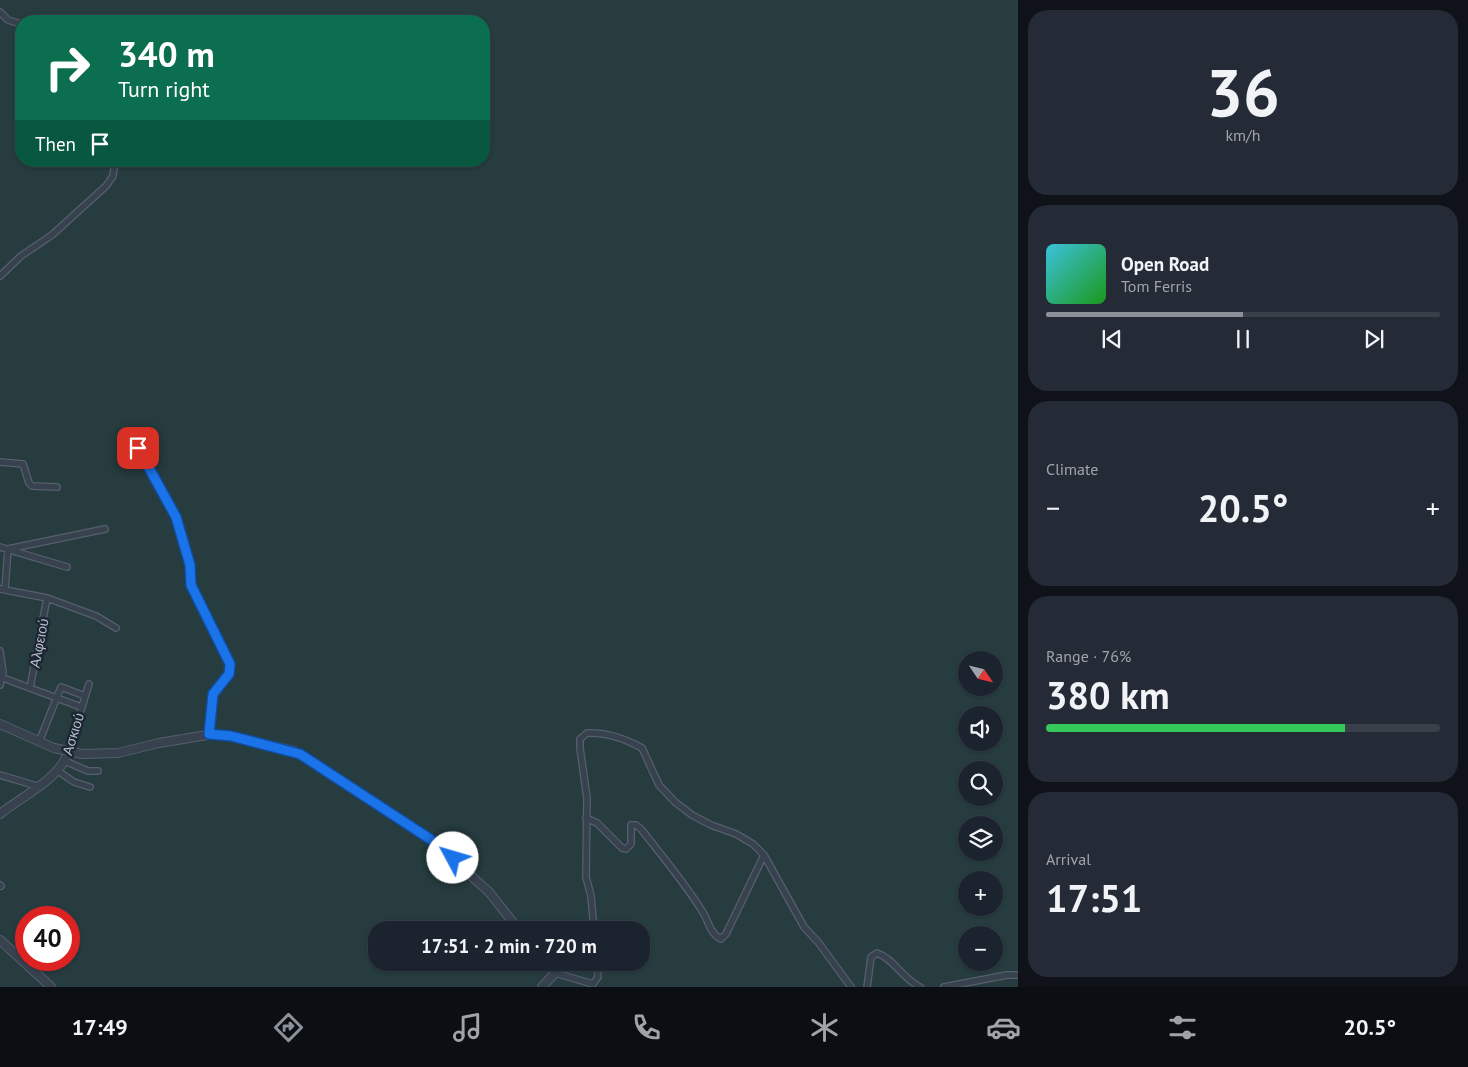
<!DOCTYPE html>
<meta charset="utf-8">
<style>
:root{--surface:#1b232e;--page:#242b36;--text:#f1f3f6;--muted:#a0a4aa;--line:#39404a;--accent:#8c9099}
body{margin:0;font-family:"PT Sans",sans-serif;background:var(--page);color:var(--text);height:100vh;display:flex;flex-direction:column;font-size:19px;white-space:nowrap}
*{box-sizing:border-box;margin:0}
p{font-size:16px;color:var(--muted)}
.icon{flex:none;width:28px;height:28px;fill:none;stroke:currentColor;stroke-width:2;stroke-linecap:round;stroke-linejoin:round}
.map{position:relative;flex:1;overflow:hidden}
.sheet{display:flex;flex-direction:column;gap:10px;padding:10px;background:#0f1319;width:450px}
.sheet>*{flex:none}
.hud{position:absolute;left:15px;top:15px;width:475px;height:152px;border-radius:20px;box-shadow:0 1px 4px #0004,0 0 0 1px var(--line);background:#0b6e4f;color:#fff;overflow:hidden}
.needle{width:32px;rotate:125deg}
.fabs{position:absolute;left:958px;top:651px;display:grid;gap:10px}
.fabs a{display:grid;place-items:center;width:45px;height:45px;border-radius:50%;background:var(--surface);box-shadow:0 1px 4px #0004,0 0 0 1px var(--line);font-size:25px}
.speed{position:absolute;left:15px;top:906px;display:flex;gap:10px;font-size:25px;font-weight:700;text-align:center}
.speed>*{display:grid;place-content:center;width:65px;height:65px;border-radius:50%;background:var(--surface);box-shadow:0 1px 4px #0004,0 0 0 1px var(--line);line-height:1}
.speed .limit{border:8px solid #d22;background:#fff;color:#111}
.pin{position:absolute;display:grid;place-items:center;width:42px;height:42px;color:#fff;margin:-21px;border-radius:10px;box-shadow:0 2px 8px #0006}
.me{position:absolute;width:55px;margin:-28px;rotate:309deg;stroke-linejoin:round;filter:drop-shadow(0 0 4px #0008)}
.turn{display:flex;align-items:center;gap:18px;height:105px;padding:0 20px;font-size:22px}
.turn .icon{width:65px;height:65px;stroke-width:2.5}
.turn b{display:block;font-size:35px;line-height:42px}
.then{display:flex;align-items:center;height:48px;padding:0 20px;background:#0003;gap:10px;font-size:19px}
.big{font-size:38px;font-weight:600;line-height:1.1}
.sheet .widget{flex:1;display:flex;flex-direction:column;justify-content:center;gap:8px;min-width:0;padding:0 18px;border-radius:20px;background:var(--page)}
.sheet .dial{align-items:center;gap:0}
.dial b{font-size:65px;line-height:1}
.song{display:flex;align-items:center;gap:15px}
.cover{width:60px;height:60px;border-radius:8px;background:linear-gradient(135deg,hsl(190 70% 55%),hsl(120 70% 35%))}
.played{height:5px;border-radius:2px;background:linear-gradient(90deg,var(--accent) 50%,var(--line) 50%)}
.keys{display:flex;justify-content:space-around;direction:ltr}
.heat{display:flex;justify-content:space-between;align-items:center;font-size:28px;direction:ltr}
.charge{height:8px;border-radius:4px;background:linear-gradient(90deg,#34c759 76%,var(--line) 0)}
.trip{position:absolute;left:368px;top:921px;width:282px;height:50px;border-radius:20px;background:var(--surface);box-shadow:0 1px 4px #0004,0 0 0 1px var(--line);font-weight:600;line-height:50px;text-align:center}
.tab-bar{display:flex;height:80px;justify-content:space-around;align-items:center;background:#0b0e12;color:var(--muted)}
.tab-bar .icon{width:35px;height:35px}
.tab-bar .active{color:var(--accent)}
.tab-bar b{font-size:22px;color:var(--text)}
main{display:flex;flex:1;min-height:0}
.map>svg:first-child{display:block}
</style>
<main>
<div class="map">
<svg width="1018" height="987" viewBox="0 0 1018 987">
<rect width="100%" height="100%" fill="#242f3e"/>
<path fill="#263c3f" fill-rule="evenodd" d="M0 0H1018V987H0ZM21 21H484V161H21ZM966 660H994V688H966ZM966 715H994V742H966ZM966 770H994V798H966ZM966 825H994V852H966ZM966 880H994V908H966ZM26 918H69V960H26ZM376 930H641V962H376ZM966 935H994V962H966Z"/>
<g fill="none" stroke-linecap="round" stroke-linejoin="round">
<defs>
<path id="minor" d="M0 12 8 20 21 24
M0 276 21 256 52 235 106 186 113 176 115 161
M138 448 175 517 190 565 191 585 230 664 229 674 213 694 209 734
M0 462 23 464 29 483 32 486 57 487
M0 547 67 567
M0 589 47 598 96 616 116 628
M5 589 8 549 105 529
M0 651 3 672 0 685
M3 678 81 707
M30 688 47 598
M39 742 61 687 85 696
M68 752 89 684
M65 761 88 771H98
M58 771 74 782 90 787
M0 775 37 786
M586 818 597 823 622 848 626 849 631 844V825H636L641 829C662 856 686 884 704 914 709 924 711 934 721 939L726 934 764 855
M0 885 1 886
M594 930 591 896 586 877 587 798 580 748V739L587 733C607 732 624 738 642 748L659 785 675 802 692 815 711 825 736 834 753 844 764 855 804 927 818 942 851 987
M555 973 593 984 598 977 597 962
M867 987 871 957 877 953C894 959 903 979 920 987
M944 987 1007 975H1018"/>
<path id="tertiary" d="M0 724 54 748 82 754 118 753 159 743 213 734 231 736 294 751 430 839 489 892 519 930
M0 814C21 797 61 778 68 752
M0 940 51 987
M542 987 555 973 547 962"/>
</defs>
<use href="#minor" stroke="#565f6c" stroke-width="8"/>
<use href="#tertiary" stroke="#565f6c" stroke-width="10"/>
<use href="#minor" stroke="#38414e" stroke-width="5.5"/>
<use href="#tertiary" stroke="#38414e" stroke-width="8"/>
</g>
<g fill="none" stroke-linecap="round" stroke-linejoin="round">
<defs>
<path id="route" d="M138 448 176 517 190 565 191 585 230 664 229 674 213 694 209 734 231 736 300 754 430 839 453 858"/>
</defs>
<use href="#route" stroke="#114b97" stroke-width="12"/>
<use href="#route" stroke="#1a73e8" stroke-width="9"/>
</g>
<g text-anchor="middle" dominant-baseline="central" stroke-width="5" stroke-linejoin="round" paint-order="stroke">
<g font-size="14" fill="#b4bcc9" stroke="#1d2633">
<text transform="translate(39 643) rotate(-79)">Αλφειού</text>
<text transform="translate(73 734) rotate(-73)">Ασκιού</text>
</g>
</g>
</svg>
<div class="fabs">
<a><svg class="needle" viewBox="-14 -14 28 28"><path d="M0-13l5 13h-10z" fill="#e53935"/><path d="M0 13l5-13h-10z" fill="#a0a4aa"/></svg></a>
<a><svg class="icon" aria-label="sound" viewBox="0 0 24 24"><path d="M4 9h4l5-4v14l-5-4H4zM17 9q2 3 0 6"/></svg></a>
<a><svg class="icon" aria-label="search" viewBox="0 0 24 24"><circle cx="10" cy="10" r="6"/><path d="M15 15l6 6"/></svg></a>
<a><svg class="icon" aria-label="layers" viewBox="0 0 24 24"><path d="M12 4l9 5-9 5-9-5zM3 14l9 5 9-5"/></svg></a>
<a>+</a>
<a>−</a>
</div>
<div class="speed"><div class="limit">40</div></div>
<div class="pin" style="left:138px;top:448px;background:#d93025"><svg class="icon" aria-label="arrive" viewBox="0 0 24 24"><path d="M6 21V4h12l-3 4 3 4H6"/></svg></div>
<svg class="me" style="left:453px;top:858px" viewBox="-20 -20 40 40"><circle r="19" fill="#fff"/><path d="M0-13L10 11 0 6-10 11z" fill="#1a73e8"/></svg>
<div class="trip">17:51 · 2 min · 720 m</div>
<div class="hud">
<div class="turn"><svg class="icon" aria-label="right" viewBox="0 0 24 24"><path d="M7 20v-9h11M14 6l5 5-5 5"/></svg><div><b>340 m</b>Turn right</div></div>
<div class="then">Then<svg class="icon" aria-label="arrive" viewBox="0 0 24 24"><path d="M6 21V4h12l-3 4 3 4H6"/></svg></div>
</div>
</div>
<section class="sheet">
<div class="widget dial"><b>36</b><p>km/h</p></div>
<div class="widget">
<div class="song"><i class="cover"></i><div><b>Open Road</b><p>Tom Ferris</p></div></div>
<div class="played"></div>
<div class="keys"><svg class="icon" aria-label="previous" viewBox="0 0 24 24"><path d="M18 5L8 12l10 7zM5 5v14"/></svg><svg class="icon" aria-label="pause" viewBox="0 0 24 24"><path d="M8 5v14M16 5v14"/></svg><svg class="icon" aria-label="next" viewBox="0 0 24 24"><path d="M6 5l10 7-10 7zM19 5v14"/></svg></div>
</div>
<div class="widget"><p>Climate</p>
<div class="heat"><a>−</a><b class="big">20.5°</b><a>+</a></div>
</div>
<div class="widget"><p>Range · 76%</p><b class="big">380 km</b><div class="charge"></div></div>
<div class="widget"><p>Arrival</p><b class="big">17:51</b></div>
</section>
</main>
<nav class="tab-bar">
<b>17:49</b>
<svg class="icon active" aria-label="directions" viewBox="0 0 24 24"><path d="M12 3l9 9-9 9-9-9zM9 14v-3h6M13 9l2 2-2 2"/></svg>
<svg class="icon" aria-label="music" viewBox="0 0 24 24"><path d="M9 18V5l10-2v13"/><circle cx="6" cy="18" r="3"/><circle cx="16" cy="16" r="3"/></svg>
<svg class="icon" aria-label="phone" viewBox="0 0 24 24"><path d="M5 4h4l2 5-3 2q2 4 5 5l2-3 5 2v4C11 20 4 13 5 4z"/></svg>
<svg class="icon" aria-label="climate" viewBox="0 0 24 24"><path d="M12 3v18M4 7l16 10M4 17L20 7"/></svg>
<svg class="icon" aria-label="car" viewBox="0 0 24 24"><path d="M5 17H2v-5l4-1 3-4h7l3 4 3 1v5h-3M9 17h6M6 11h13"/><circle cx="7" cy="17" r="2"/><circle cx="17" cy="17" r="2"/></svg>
<svg class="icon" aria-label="filters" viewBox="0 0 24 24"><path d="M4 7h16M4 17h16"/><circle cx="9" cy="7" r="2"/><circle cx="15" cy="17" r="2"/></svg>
<b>20.5°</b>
</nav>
